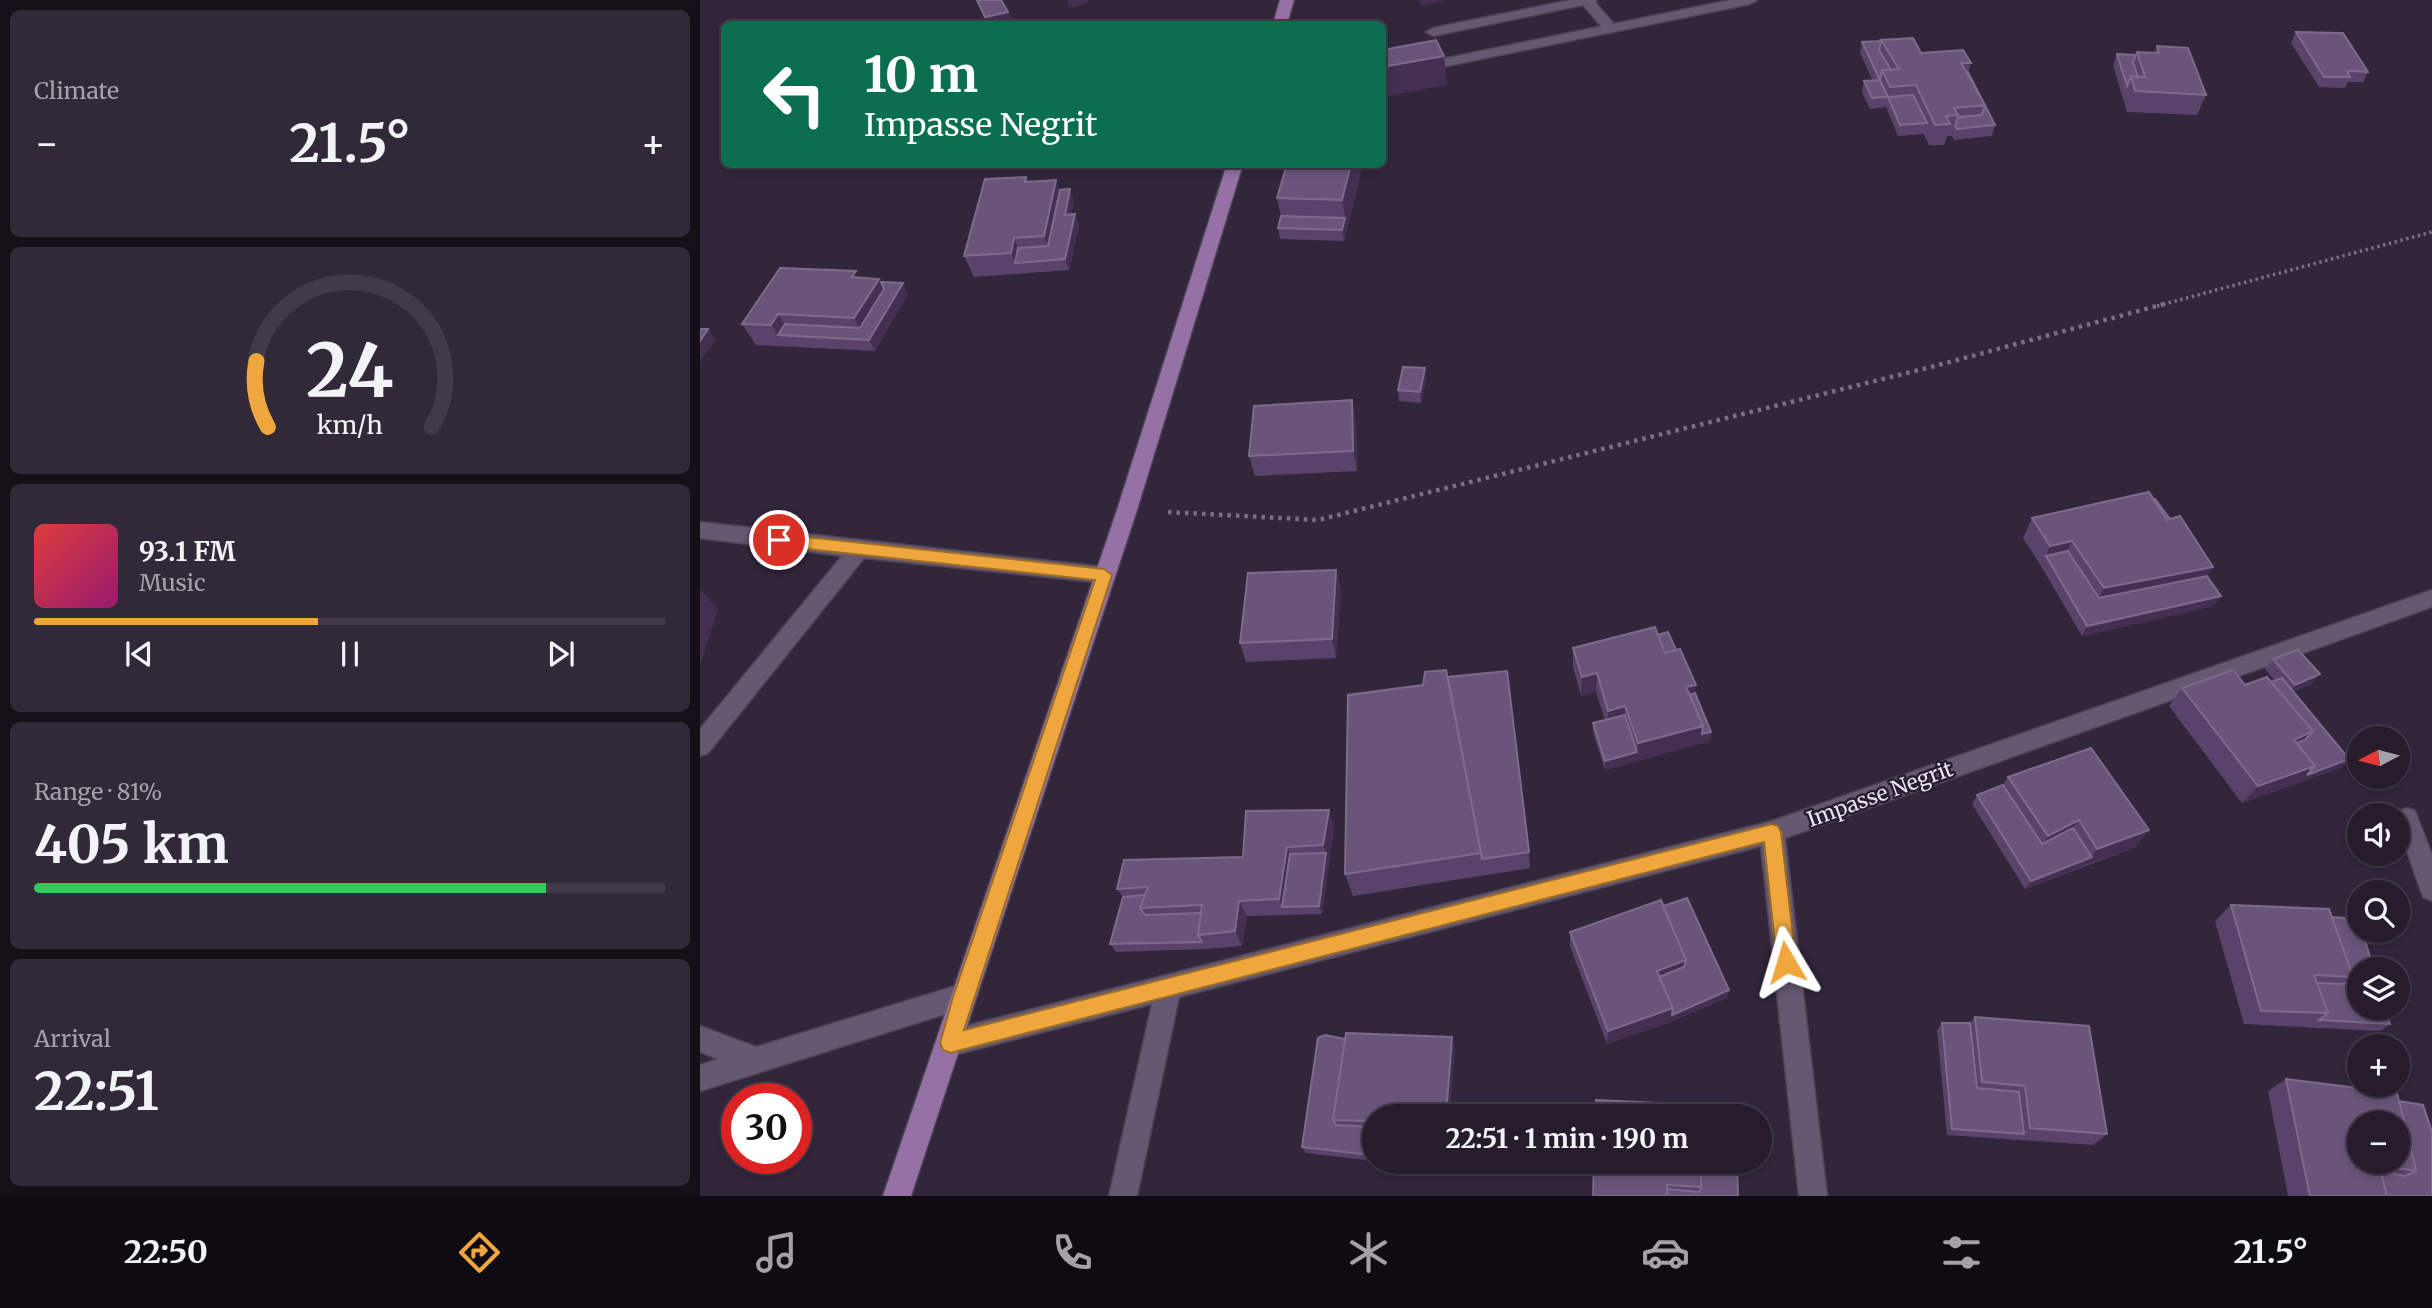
<!DOCTYPE html>
<meta charset="utf-8">
<style>
:root{--surface:#261c2c;--page:#322938;--text:#f1f3f6;--muted:#a4a1a9;--line:#423a48;--accent:#efa73d}
body{margin:0;font-family:Merriweather,serif;background:var(--page);color:var(--text);height:100vh;display:flex;flex-direction:column;font-size:26px;white-space:nowrap}
*{box-sizing:border-box;margin:0}
p{font-size:23px;color:var(--muted)}
.icon{flex:none;width:38px;height:38px;fill:none;stroke:currentColor;stroke-width:2;stroke-linecap:round;stroke-linejoin:round}
.map{position:relative;flex:1;overflow:hidden}
.side{display:flex;flex-direction:column;gap:10px;padding:10px;background:#150f18;width:700px}
.side>*{flex:none}
.top-card{position:absolute;left:21px;top:21px;width:665px;height:147px;border-radius:10px;box-shadow:0 4px 10px #0003,0 0 0 2px var(--line);background:#0b6e4f;color:#fff;overflow:hidden}
.needle{width:46px;rotate:263deg}
.fabs{position:absolute;left:1647px;top:726px;display:grid;gap:14px}
.fabs a{display:grid;place-items:center;width:63px;height:63px;border-radius:50%;background:var(--surface);box-shadow:0 4px 10px #0003,0 0 0 2px var(--line);font-size:35px}
.speed{position:absolute;left:21px;top:1083px;display:flex;gap:14px;font-size:35px;font-weight:700;text-align:center}
.speed>*{display:grid;place-content:center;width:91px;height:91px;border-radius:50%;background:var(--surface);box-shadow:0 4px 10px #0003,0 0 0 2px var(--line);line-height:1}
.speed .limit{border:10px solid #d22;background:#fff;color:#111}
.pin{position:absolute;display:grid;place-items:center;width:60px;height:60px;color:#fff;margin:-30px;border:4px solid #fff;border-radius:50%;box-shadow:0 2px 7px #0007}
.me{position:absolute;width:77px;margin:-38px;rotate:353deg;stroke-linejoin:round;filter:drop-shadow(0 0 5px #0008)}
.turn{display:flex;align-items:center;gap:24px;height:147px;padding:0 28px;font-size:32px}
.turn .icon{width:91px;height:91px;stroke-width:2.5}
.turn b{display:block;font-size:49px;line-height:60px}
.big{font-size:52px;font-weight:700;line-height:1.1}
.side .tile{flex:1;display:flex;flex-direction:column;justify-content:center;gap:10px;min-width:0;padding:0 24px;border-radius:10px;background:var(--page)}
.side .dial{align-items:center;gap:0}
.dial svg{height:182px;overflow:visible;fill:none;stroke:var(--line);stroke-width:7;stroke-linecap:round;text-anchor:middle}
.dial text{fill:var(--text);stroke:none}
.song{display:flex;align-items:center;gap:21px}
.cover{width:84px;height:84px;border-radius:10px;background:linear-gradient(135deg,hsl(0 70% 55%),hsl(320 70% 35%))}
.played{height:7px;border-radius:4px;background:linear-gradient(90deg,var(--accent) 45%,var(--line) 45%)}
.keys{display:flex;justify-content:space-around;direction:ltr}
.heat{display:flex;justify-content:space-between;align-items:center;font-size:38px;direction:ltr}
.charge{height:10px;border-radius:5px;background:linear-gradient(90deg,#34c759 81%,var(--line) 0)}
.trip{position:absolute;left:662px;top:1104px;width:410px;height:70px;border-radius:35px;background:var(--surface);box-shadow:0 4px 10px #0003,0 0 0 2px var(--line);font-weight:700;line-height:70px;text-align:center}
.menu{display:flex;height:112px;justify-content:space-around;align-items:center;background:#0f0b12;color:var(--muted)}
.menu .icon{width:49px;height:49px}
.menu .current{color:var(--accent)}
.menu b{font-size:32px;color:var(--text)}
main{display:flex;flex:1;min-height:0}
.map>svg:first-child{display:block}
</style>
<main>
<section class="side">
<div class="tile"><p>Climate</p>
<div class="heat"><a>−</a><b class="big">21.5°</b><a>+</a></div>
</div>
<div class="tile dial"><svg viewBox="0 0 100 80">
<path d="M14 69A42 42 0 1 1 86 69"/>
<path d="M14 69A42 42 0 0 1 9 40" stroke="#efa73d"/>
<text x="50" y="56" font-size="32" font-weight="700">24</text>
<text x="50" y="72" font-size="11">km/h</text>
</svg></div>
<div class="tile">
<div class="song"><i class="cover"></i><div><b>93.1 FM</b><p>Music</p></div></div>
<div class="played"></div>
<div class="keys"><svg class="icon" aria-label="previous" viewBox="0 0 24 24"><path d="M18 5L8 12l10 7zM5 5v14"/></svg><svg class="icon" aria-label="pause" viewBox="0 0 24 24"><path d="M8 5v14M16 5v14"/></svg><svg class="icon" aria-label="next" viewBox="0 0 24 24"><path d="M6 5l10 7-10 7zM19 5v14"/></svg></div>
</div>
<div class="tile"><p>Range · 81%</p><b class="big">405 km</b><div class="charge"></div></div>
<div class="tile"><p>Arrival</p><b class="big">22:51</b></div>
</section>
<div class="map">
<svg width="1732" height="1196" viewBox="0 0 1732 1196">
<rect width="100%" height="100%" fill="#32263b"/>
<g fill="none" stroke-linecap="round" stroke-linejoin="round">
<defs>
<path id="service" d="M870 0H897L895 2 917 28 905 31 883 5 733 36 726 32 733 28Z"/>
<path id="minor" d="M1030 0H1057L1050 4 747 66 682 71V63L747 58Z
M0 522 404 567 411 569 414 575 411 581 404 583 164 558 8 753 0 756V729L142 556 0 538Z
M1732 590V607L1085 838 1127 1196H1099L1061 846 479 997 437 1196H409L452 1004 250 1056 241 1052 237 1043 241 1034 250 1030 1072 821Z
M1707 808 1715 811 1732 855V901L1723 897 1698 826 1699 811Z
M262 984 271 988 275 997 271 1006 0 1091V1065L18 1059 0 1052V1026L56 1047Z"/>
<path id="primary" d="M580 0H594L587 24H573Z
M527 164H543L437 510 211 1196H183L417 510Z"/>
</defs>
<use href="#service" stroke="#4c4254" stroke-width="3"/>
<use href="#minor" stroke="#4c4254" stroke-width="3"/>
<use href="#primary" stroke="#4c4254" stroke-width="3"/>
<path stroke="#7a7082" stroke-width="3.5" stroke-dasharray="2.5 3.5" stroke-linecap="butt" d="M1457 306 1732 232"/>
<path stroke="#7a7082" stroke-width="4.5" stroke-dasharray="3.5 5" stroke-linecap="butt" d="M468 512 618 520 1235 366 1464 304"/>
<use href="#service" fill="#655870" fill-rule="evenodd"/>
<use href="#minor" fill="#655870" fill-rule="evenodd"/>
<use href="#primary" fill="#9571a6" fill-rule="evenodd"/>
</g>
<path fill="#59436a" d="M1596 32 1668 72 1663 82H1648L1645 88 1619 87 1591 43Z
M1181 41 1221 53 1271 63 1268 72 1295 125 1292 136 1254 140 1252 136H1247L1244 145H1229L1224 134 1198 136 1186 107 1170 109 1162 92 1164 81H1173L1160 53 1162 42Z
M1457 46 1506 95 1497 115 1427 112 1413 65 1417 54 1436 55 1437 52 1454 53Z
M587 164H663L644 241 580 239 578 228 581 216 577 198Z
M326 177 329 182 360 190 374 200 371 214H375L379 225 369 270 274 277 264 256Z
M159 278 181 282 208 294 175 351 56 345 42 324Z
M726 378 721 403 699 401 698 390Z
M656 421 657 471 555 476 549 456Z
M1453 499 1470 519 1507 576 1514 606 1382 636 1341 566 1323 538 1332 518Z
M636 570 641 589 636 658 546 662 540 643Z
M958 635 995 693 1011 732 1010 741 905 770 893 732V723L905 720 896 692 881 696 873 667V648Z
M1573 659 1612 684 1593 691 1649 759 1640 768 1542 803 1469 706 1482 688 1545 685 1575 681 1565 669Z
M748 677 829 852 830 868 653 896 645 874 723 685Z
M1308 777 1436 847 1325 889 1272 804 1277 795 1303 785Z
M629 810 634 827 622 914 547 916 542 946 507 949 416 952 410 944 423 897 417 889 543 857Z
M1531 905 1632 917 1690 1024 1680 1031 1544 1024 1515 921Z
M963 906 1027 998 970 1022 907 1044 870 947V932Z
M1275 1017 1407 1134 1393 1145 1247 1135 1237 1030 1242 1023H1270Z
M752 1037 755 1050 674 1116V1161L606 1153 602 1147 645 1039Z
M1586 1079 1699 1101 1732 1196H1588L1568 1091Z
M698 1162H746V1164Z
M1037 1162 1038 1196H892Z"/>
<path fill="#433051" d="M367 0H389V2L370 8Z
M719 0H748L720 6Z
M308 12 312 22 302 24H288L285 17Z
M744 56 747 85 682 97V67Z
M651 164H663L644 241 642 230 645 218 642 200Z
M356 180 364 201 352 256 344 236Z
M370 189 374 200 369 226 365 215Z
M375 214 379 225 369 270 365 259Z
M314 238 322 259 315 263 311 253Z
M179 279 190 299 166 339 154 318Z
M203 283 208 294 175 351 169 340Z
M78 314 92 335H78L71 325Z
M8 329 16 340 0 362V336Z
M725 368 726 378 721 403 720 392Z
M652 400 656 421 657 471 653 451Z
M1372 541 1362 561 1346 556 1350 546Z
M1513 567 1501 586 1393 608 1404 588Z
M636 570 641 589 636 658 632 639Z
M1 590 18 609 0 666V593Z
M1521 596 1514 606 1382 636 1387 626Z
M897 673 896 692 881 696 882 677Z
M1620 674 1612 684 1587 694 1595 685Z
M996 685 993 703 986 687Z
M925 706 924 724 908 729V711Z
M1003 726 1000 744 905 770V761L937 752 938 743Z
M1613 731 1596 749 1594 740Z
M1011 732 1010 741 1000 744 1002 734Z
M1649 759 1640 768 1542 803 1558 786 1615 766Z
M629 810 634 827 622 914 619 906 626 853 623 845Z
M1379 820 1367 837 1337 852 1348 836Z
M1449 830 1436 847 1385 865 1397 849Z
M587 847 593 863 582 907 586 915 579 899Z
M1392 857 1385 865 1325 889 1331 881Z
M539 901 547 916 542 946 535 931Z
M986 960 983 974 958 984 957 971Z
M1029 990 1027 998 970 1022 907 1044 908 1031 973 1008Z
M752 1037 755 1050 750 1116H746Z"/>
<path fill="#695579" stroke="#7d6b8c" stroke-width="2" fill-rule="evenodd" d="M277 0H301L308 12 285 17Z
M1596 32 1643 33 1668 72 1647 71 1650 77H1624Z
M1213 38 1221 53 1263 50 1271 63H1261L1285 105 1254 108 1258 115 1246 116 1250 124 1235 125 1216 85 1190 87 1182 70 1199 69 1181 40Z
M736 40 744 56 682 67V50Z
M1181 41 1179 50 1191 70H1182L1180 80 1162 42Z
M1457 46 1488 48 1506 95 1435 91 1431 76 1445 77 1437 52 1459 53Z
M1417 54 1436 55 1433 62 1438 77 1431 76 1427 86Z
M1267 72H1268L1295 125 1257 129 1255 126 1258 117 1282 115 1285 105Z
M1180 80 1188 97 1172 98 1164 81Z
M1213 95 1227 123 1200 125 1188 97Z
M587 164H651L642 200 577 198Z
M326 177 325 182 356 180 344 236 314 238 311 253 264 256 285 179Z
M370 189 365 215 375 214 365 259 315 263 318 248 348 246 360 190Z
M581 216 645 218 642 230 578 228Z
M80 268 156 271 152 277 179 279 154 318 78 314 71 325 42 324Z
M181 282 203 283 169 340 78 335 85 324 160 328 184 289Z
M0 329H8L0 341Z
M703 367 725 368 720 392 698 390Z
M652 400 653 451 549 456 554 406Z
M1449 492 1467 520 1480 516 1513 567 1404 588 1372 541 1350 546 1332 518Z
M1453 499H1455L1470 519 1467 520Z
M1368 551 1399 598 1507 576 1521 596 1387 626 1346 556Z
M636 570 632 639 540 643 548 573Z
M955 627 965 653 980 649 996 685 986 687 1003 726 938 743 925 706 908 711 897 673 882 677 873 648Z
M968 632 976 650 965 653 958 635Z
M1598 650 1620 674 1595 685 1573 659Z
M746 670 781 853 645 874 648 695 723 685 725 672Z
M1533 670 1545 685 1567 677 1613 731 1594 740 1615 766 1558 786 1482 688Z
M807 671 829 852 782 859 748 677Z
M1582 678 1649 759 1607 775 1615 766 1597 743 1605 740 1613 731 1571 682Z
M995 693 1011 732 1002 734 1003 726 990 695Z
M925 715 937 752 905 761 893 723Z
M1391 748 1449 830 1397 849 1379 820 1348 836 1308 777Z
M1303 785 1342 844 1373 828 1392 857 1331 881 1277 795Z
M629 810 623 845 587 847 579 899 539 901 535 931 498 935 502 905 440 908 448 887 417 889 424 860 543 857 546 811Z
M626 853 619 906 582 907 590 854Z
M445 895 440 908 445 915 501 913 498 935 502 942 410 944 423 897Z
M987 898 1029 990 972 1015 973 1008 959 977 984 967 986 960 963 906Z
M961 900 986 960 957 971 973 1008 908 1031 870 932Z
M1531 905 1629 909 1653 977 1614 975 1628 1013 1561 1011Z
M1632 917 1658 919 1659 931H1662L1674 970H1659V1008H1685L1690 1024 1619 1020 1628 1013 1617 983 1644 984 1653 977Z
M1275 1017 1389 1026 1407 1134 1330 1128 1325 1086 1282 1082Z
M1242 1023H1270L1277 1088 1319 1092 1324 1134 1252 1129Z
M646 1033 752 1037 746 1116H674V1150H667L670 1121 633 1120Z
M625 1035 645 1039 633 1120 636 1125 670 1127 667 1150 670 1155 602 1147 618 1038Z
M1586 1079 1697 1093 1716 1171 1679 1165 1687 1196H1610ZM1659 1124H1698V1162H1659Z
M896 1100 1000 1105V1116H895Z
M1699 1101 1723 1105 1732 1132V1196H1687L1681 1172 1705 1176 1716 1171Z
M1000 1111 1037 1116H1000Z
M894 1162H1001V1187L967 1185V1196H893Z
M1001 1162H1037L1038 1196H967V1189L1000 1192 1001 1187Z"/>
<path fill="#efa73d" stroke="#9b6d28" stroke-width="2" d="M79 534 404 569 412 575 264 1030 1072 824 1078 826 1081 832 1096 962 1093 969 1086 971 1080 969 1077 962 1064 842 250 1053 243 1050 240 1043 253 997 395 580 79 546 72 540Z"/>
<g text-anchor="middle" dominant-baseline="central" stroke-width="5" stroke-linejoin="round" paint-order="stroke">
<g font-size="21" fill="#ece5f2" stroke="#281d31">
<text transform="translate(1180 794) rotate(-20)">Impasse Negrit</text>
</g>
</g>
</svg>
<div class="fabs">
<a><svg class="needle" viewBox="-14 -14 28 28"><path d="M0-13l5 13h-10z" fill="#e53935"/><path d="M0 13l5-13h-10z" fill="#a4a1a9"/></svg></a>
<a><svg class="icon" aria-label="sound" viewBox="0 0 24 24"><path d="M4 9h4l5-4v14l-5-4H4zM17 9q2 3 0 6"/></svg></a>
<a><svg class="icon" aria-label="search" viewBox="0 0 24 24"><circle cx="10" cy="10" r="6"/><path d="M15 15l6 6"/></svg></a>
<a><svg class="icon" aria-label="layers" viewBox="0 0 24 24"><path d="M12 4l9 5-9 5-9-5zM3 14l9 5 9-5"/></svg></a>
<a>+</a>
<a>−</a>
</div>
<div class="speed"><div class="limit">30</div></div>
<div class="pin" style="left:79px;top:540px;background:#d93025"><svg class="icon" aria-label="arrive" viewBox="0 0 24 24"><path d="M6 21V4h12l-3 4 3 4H6"/></svg></div>
<svg class="me" style="left:1086px;top:962px" viewBox="-20 -20 40 40"><path d="M0-17L14 15 0 8-14 15z" fill="#efa73d" stroke="#fff" stroke-width="4"/></svg>
<div class="trip">22:51 · 1 min · 190 m</div>
<div class="top-card">
<div class="turn"><svg class="icon" aria-label="left" viewBox="0 0 24 24"><path d="M17 20v-9H6M10 6l-5 5 5 5"/></svg><div><b>10 m</b>Impasse Negrit</div></div>
</div>
</div>
</main>
<nav class="menu">
<b>22:50</b>
<svg class="icon current" aria-label="directions" viewBox="0 0 24 24"><path d="M12 3l9 9-9 9-9-9zM9 14v-3h6M13 9l2 2-2 2"/></svg>
<svg class="icon" aria-label="music" viewBox="0 0 24 24"><path d="M9 18V5l10-2v13"/><circle cx="6" cy="18" r="3"/><circle cx="16" cy="16" r="3"/></svg>
<svg class="icon" aria-label="phone" viewBox="0 0 24 24"><path d="M5 4h4l2 5-3 2q2 4 5 5l2-3 5 2v4C11 20 4 13 5 4z"/></svg>
<svg class="icon" aria-label="climate" viewBox="0 0 24 24"><path d="M12 3v18M4 7l16 10M4 17L20 7"/></svg>
<svg class="icon" aria-label="car" viewBox="0 0 24 24"><path d="M5 17H2v-5l4-1 3-4h7l3 4 3 1v5h-3M9 17h6M6 11h13"/><circle cx="7" cy="17" r="2"/><circle cx="17" cy="17" r="2"/></svg>
<svg class="icon" aria-label="filters" viewBox="0 0 24 24"><path d="M4 7h16M4 17h16"/><circle cx="9" cy="7" r="2"/><circle cx="15" cy="17" r="2"/></svg>
<b>21.5°</b>
</nav>
